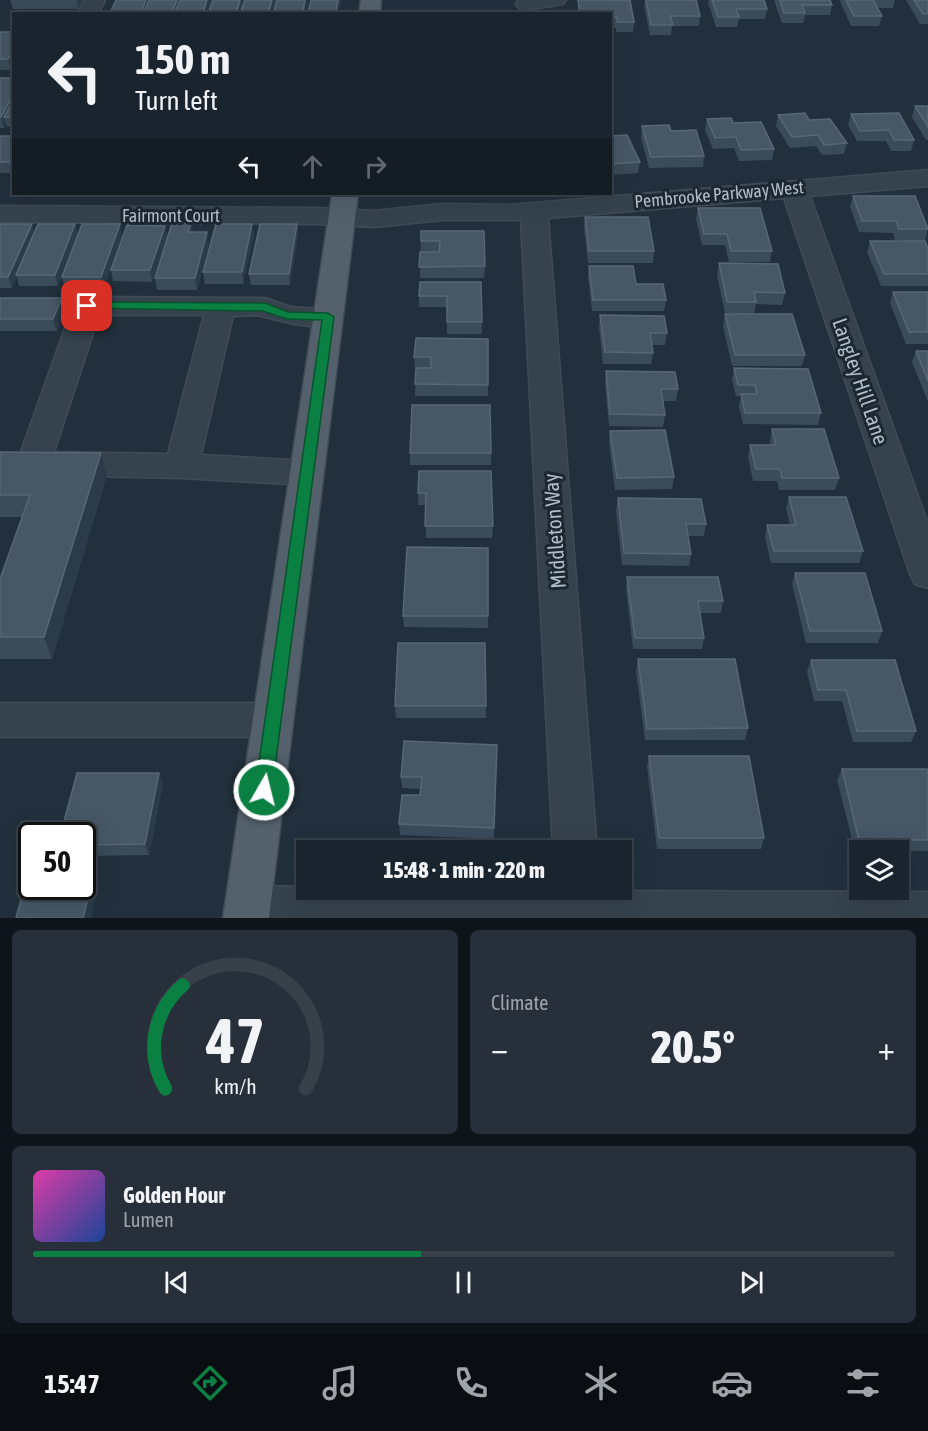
<!DOCTYPE html>
<meta charset="utf-8">
<style>
:root{--surface:#1a242e;--page:#27303a;--text:#f1f3f6;--muted:#9fa4aa;--line:#38414a;--accent:#0b8043}
body{margin:0;font-family:"Asap Condensed",sans-serif;background:var(--page);color:var(--text);height:100vh;display:flex;flex-direction:column;font-size:22px;white-space:nowrap}
*{box-sizing:border-box;margin:0}
p{font-size:20px;color:var(--muted)}
.icon{flex:none;width:33px;height:33px;fill:none;stroke:currentColor;stroke-width:2;stroke-linecap:round;stroke-linejoin:round}
.map{position:relative;height:918px;overflow:hidden}
.drawer{display:flex;flex-direction:column;gap:12px;padding:12px;background:#0e1419;flex:1}
.drawer>*{flex:none}
.top-card{position:absolute;left:12px;top:12px;width:600px;height:183px;border-radius:0px;box-shadow:0 6px 24px #0002,0 0 0 2px var(--line);background:#1a242e;color:var(--text);overflow:hidden}
.tools{position:absolute;left:849px;top:840px;display:grid;gap:12px}
.tools a{display:grid;place-items:center;width:60px;height:60px;border-radius:0px;background:var(--surface);box-shadow:0 6px 24px #0002,0 0 0 2px var(--line);font-size:30px}
.speed{position:absolute;left:18px;top:822px;display:flex;gap:12px;font-size:30px;font-weight:700;text-align:center}
.speed>*{display:grid;place-content:center;width:78px;height:78px;border-radius:50%;background:var(--surface);box-shadow:0 6px 24px #0002,0 0 0 2px var(--line);line-height:1}
.speed .limit{border:3px solid #111;border-radius:9px;background:#fff;color:#111}
.pin{position:absolute;display:grid;place-items:center;width:51px;height:51px;color:#fff;margin:-26px;border-radius:12px;box-shadow:0 3px 9px #0006}
.me{position:absolute;width:66px;margin:-33px;rotate:8deg;stroke-linejoin:round;filter:drop-shadow(0 0 4px #0008)}
.turn{display:flex;align-items:center;gap:21px;height:126px;padding:0 24px;font-size:27px}
.turn .icon{width:78px;height:78px;stroke-width:2.5}
.turn b{display:block;font-size:42px;line-height:51px}
.lanes{display:flex;align-items:center;height:57px;padding:0 24px;background:#0003;justify-content:center;gap:30px;direction:ltr}
.lanes .off{opacity:.35}
.big{font-size:45px;font-weight:800;line-height:1.1}
.drawer .tile{flex:1;display:flex;flex-direction:column;justify-content:center;gap:9px;min-width:0;padding:0 21px;border-radius:9px;background:var(--page)}
.drawer .dial{align-items:center;gap:0}
.dial svg{height:156px;overflow:visible;fill:none;stroke:var(--line);stroke-width:7;stroke-linecap:round;text-anchor:middle}
.dial text{fill:var(--text);stroke:none}
.song{display:flex;align-items:center;gap:18px}
.cover{width:72px;height:72px;border-radius:9px;background:linear-gradient(135deg,hsl(320 70% 55%),hsl(220 70% 35%))}
.played{height:6px;border-radius:3px;background:linear-gradient(90deg,var(--accent) 45%,var(--line) 45%)}
.keys{display:flex;justify-content:space-around;direction:ltr}
.heat{display:flex;justify-content:space-between;align-items:center;font-size:33px;direction:ltr}
.drawer .tiles{flex:1;display:grid;gap:12px;grid-template-columns:1fr 1fr}
.tile:last-child{grid-column:span 2}
.trip{position:absolute;left:296px;top:840px;width:336px;height:60px;border-radius:0px;background:var(--surface);box-shadow:0 6px 24px #0002,0 0 0 2px var(--line);font-weight:800;line-height:60px;text-align:center}
.menu{display:flex;height:96px;justify-content:space-around;align-items:center;background:#0a0e12;color:var(--muted)}
.menu .icon{width:42px;height:42px}
.menu .active{color:var(--accent)}
.menu b{font-size:27px;color:var(--text)}
.map>svg:first-child{display:block}
</style>
<div class="map">
<svg width="928" height="918" viewBox="0 0 928 918">
<rect width="100%" height="100%" fill="#22303d"/>
<g fill="none" stroke-linecap="round" stroke-linejoin="round">
<defs>
<path id="minor" d="M85 0H105L98 14H77Z
M518 0H566L563 4 526 10 519 8 516 4Z
M928 170V186L810 196 928 524V588L915 584 910 574 784 198 548 218 597 850H553L521 220H442L374 227 315 224 0 222V206L315 208 374 211 442 204 510 205Z
M87 297 265 298 291 307 338 311 343 317 338 323C311 330 288 323 262 316 254 314 243 316 233 316L201 455 307 461 319 465 324 473 319 481 307 485 182 478 34 475 22 471 17 463 73 306 77 300ZM99 315H204L168 454 54 452Z
M0 703H273L287 708 293 720 287 732 273 737H0Z
M248 886 306 887V890L928 892V918H230L225 908 232 893Z"/>
<path id="major" d="M361 0H381L380 14H359Z
M332 194H358L269 918H223Z"/>
</defs>
<use href="#minor" stroke="#3f4b55" stroke-width="3"/>
<use href="#major" stroke="#3f4b55" stroke-width="3"/>
<use href="#minor" fill="#36424d" fill-rule="evenodd"/>
<use href="#major" fill="#54616d" fill-rule="evenodd"/>
</g>
<path fill="#3a4b59" d="M10 0H83L78 9H13Z
M212 0 208 14 110 13Z
M244 0 240 14H210L209 11Z
M276 0 272 14H241V11Z
M308 0 306 14H274V11Z
M341 0 338 14H308V12Z
M578 0 634 22 633 32H616V28H610V14H578Z
M645 0H696L700 16 699 26H672L671 35H650L644 5Z
M709 0H764L767 9 765 19H739L737 27H716L708 2Z
M774 0H830L832 5 830 15H805L803 23H782Z
M840 0H895L893 8H878L882 16 879 26H851L840 1Z
M906 0H928V24H920Z
M0 32H14V66L11 70H0Z
M0 78H14V127H7L6 123 4 128H0Z
M915 106H928V140H926L912 117Z
M851 114 914 140 911 151H891L886 141H857L848 125Z
M778 115 809 120 847 143 844 154 822 155 816 146 790 148 776 126Z
M707 119 733 123 774 149 772 160 739 161 734 148 713 149 705 130Z
M642 126 671 131 704 156 703 167 649 168 641 137Z
M0 136H14V173H0Z
M610 136 640 162 638 173 610 175Z
M853 196 928 228 925 241 895 240 893 233 859 232 850 207Z
M698 208 772 251 770 262H729L725 245H702L696 219Z
M585 217 654 251 653 263H588L584 228Z
M0 224 34 233 75 224 78 235 58 286H19L17 277 12 288H0Z
M120 224 122 235 104 288H65L62 277Z
M297 224 298 235 290 285H251L249 274Z
M165 226 167 237 152 282 113 281 111 270Z
M421 231 485 266 484 278H420Z
M193 232 209 244 197 290H157L155 278Z
M254 235 243 284H205L203 272Z
M870 241 928 248V286H881L867 252Z
M719 263 785 293 782 305 756 304 754 314 725 313 717 275Z
M589 266 636 284 666 300 664 311H592L588 277Z
M481 282 482 334H447V307H419V296Z
M893 292H928V344H906L890 303Z
M0 298H62L65 310 57 331H0Z
M725 314 805 355 802 366H732L723 326Z
M600 315 667 333 665 345H651L653 353 651 364H603L599 327Z
M488 339V396H415L416 368H415L414 357Z
M916 351H928V402L912 362Z
M734 368 821 413 818 425 743 424 739 406 741 396H736L732 380Z
M606 371 678 389 676 401H663L665 415 663 427 609 426 605 383Z
M772 429 839 478 835 490H779L777 481H753L748 457 750 445H771L770 441Z
M610 431 674 477 672 489 615 490 609 443Z
M0 452 101 453 107 475 52 659H0V579L22 517H0Z
M410 453H491V465H410Z
M419 471 493 526 492 538H426V505H418Z
M789 497 863 551 859 563H771L765 537 767 525H790L786 509Z
M618 498 706 524 704 536H688L691 554 689 566 622 565 616 510Z
M488 548V628L404 627 403 616Z
M795 573 882 631 878 643H806L792 584Z
M627 577 723 601 721 613H700L704 638 702 649H633L626 589Z
M638 659 748 728 745 740H645L636 671Z
M811 660 916 731 911 742H853L842 701H814L807 672Z
M395 706H486V718H396Z
M497 745 494 839 400 835 399 824 420 795 421 789 402 788 401 777Z
M649 756 764 838 761 849H657L647 767Z
M842 769 928 772V851H855L837 780Z
M159 773 163 784 149 855 86 856 82 849V836H68L63 825Z"/>
<path fill="#2b3b49" d="M77 0H83L78 9Z
M146 0H151L144 14H141Z
M177 0H183L175 12V14H172Z
M207 0H212L208 14H204Z
M240 0H244L240 14H237V11Z
M272 0H276L272 14H269V11Z
M305 0H308L306 14H303Z
M338 0H341L338 14H336Z
M14 50V66L11 70 8 59Z
M14 94V110L4 117 6 123 4 128 1 117Z
M191 223 193 234 188 232Z
M32 224 35 235 16 275 17 277 12 288 8 277Z
M75 224 78 235 58 286 55 275Z
M120 224 122 235 104 288 101 277Z
M252 224 254 235 243 284 242 272Z
M297 224 298 235 290 285 289 274Z
M165 226 167 237 152 282 150 270Z
M207 232 209 244 197 290 195 278Z
M62 298 65 310 57 331 53 319Z
M101 453 107 475 52 659 44 637Z
M159 773 163 784 149 855 145 844Z
M93 879 97 890 91 918H83Z"/>
<path fill="#475765" stroke="#586775" stroke-width="1.5" d="M116 0H146L141 13H110Z
M149 0H177L172 13 144 12Z
M180 0H207L203 12H175Z
M213 0H240L237 11H209Z
M245 0H272L269 11H241Z
M277 0H305L303 11H274Z
M311 0H338L336 12H308Z
M578 0H630L634 22H617V17H610V14H580Z
M646 0H696L700 16H670L673 25H651Z
M712 0H764L767 9H736L739 17H718Z
M780 0H830L832 5H802L805 13H784Z
M846 0H873L882 16H854Z
M914 0H928V14H923Z
M519 13H563V14H519Z
M0 32H14V50L8 59H0Z
M0 78H14V94L1 117H0Z
M14 99V117H4Z
M915 106H928V127Z
M805 113 809 120 830 119 847 143 824 145 818 135 792 137 778 115Z
M899 113 914 140H894L889 130 860 131 851 114Z
M731 118 733 123 761 122 774 149 741 150 736 137 715 138 707 119Z
M669 125 671 131 696 130 704 156 651 157 642 126Z
M627 135 640 162 610 164V136Z
M0 136H14V162H0Z
M853 196H915L928 229H899L896 221H862Z
M698 208H760L772 251H731L727 234H704Z
M585 217H648L654 251H589Z
M172 223H191L188 232H207L195 278H155Z
M0 224H32L8 277H0Z
M38 224H75L55 275H16Z
M82 224H120L101 277H62Z
M216 224H252L242 272H203Z
M260 224H297L289 274H249Z
M127 225 165 226 150 270H111Z
M421 231H484L485 266 419 267 420 252H439L440 241H421Z
M870 241H925L928 248V274H884Z
M719 263 778 264 785 293 754 292 756 302H727Z
M589 266H633L636 284H663L666 300H593Z
M420 282H481L482 322H447V296H419Z
M893 292H928V332H909Z
M0 298H62L53 319H0Z
M725 314H792L805 355H735Z
M600 315 664 316 667 333H650L653 353 605 352Z
M416 338 488 339V385L415 384 416 368H431V357H414Z
M916 351H928V381Z
M734 368 808 369 821 413H745L741 394H757L755 385H738Z
M606 371 675 372 678 389H661L665 415 610 414Z
M412 405H490L491 453H410Z
M772 429H824L839 478H782L780 469H756L750 445H776Z
M665 430 674 477 617 478 610 431Z
M0 452 101 453 44 637H0V579L30 495H0Z
M419 471H491L493 526H425L426 493H418Z
M789 497H846L863 551H774L767 525H796Z
M618 498 701 499 706 524H686L691 554 624 553Z
M407 547 488 548V616H403Z
M795 573H865L882 631H810Z
M627 577H718L723 601H698L704 638H635Z
M398 643H485L486 706H395Z
M638 659H735L748 728 647 729Z
M811 660H895L916 731H857L846 690H818Z
M404 741 497 745 494 828 399 824 402 795H420L422 777H401Z
M649 756H749L764 838H659Z
M842 769H927L928 772V840H859Z
M77 773H159L145 844 82 845V839L86 825H63Z
M27 878H32V886H82V879H93L83 918H16Z"/>
<path fill="#0b8043" stroke="#07532c" stroke-width="1.5" d="M87 302 265 303 288 312 328 313 334 317 272 790 270 796 264 798 257 796 255 790 322 320 287 319 263 311 83 308V303Z"/>
<g text-anchor="middle" dominant-baseline="central" stroke-width="6" stroke-linejoin="round" paint-order="stroke">
<g font-size="18" fill="#b2bdc8" stroke="#1c2731">
<text transform="translate(719 194) rotate(-5)">Pembrooke Parkway West</text>
<text x="171" y="215">Fairmont Court</text>
</g>
<g font-size="21" fill="#b2bdc8" stroke="#1c2731">
<text transform="translate(861 381) rotate(71)">Langley Hill Lane</text>
<text transform="translate(554 531) rotate(-94)">Middleton Way</text>
</g>
</g>
</svg>
<div class="tools">
<a><svg class="icon" aria-label="layers" viewBox="0 0 24 24"><path d="M12 4l9 5-9 5-9-5zM3 14l9 5 9-5"/></svg></a>
</div>
<div class="speed"><div class="limit">50</div></div>
<div class="pin" style="left:87px;top:306px;background:#d93025"><svg class="icon" aria-label="arrive" viewBox="0 0 24 24"><path d="M6 21V4h12l-3 4 3 4H6"/></svg></div>
<svg class="me" style="left:264px;top:790px" viewBox="-20 -20 40 40"><circle r="17" fill="#0b8043" stroke="#fff" stroke-width="3"/><path d="M0-11L8 9 0 5-8 9z" fill="#fff"/></svg>
<div class="trip">15:48 · 1 min · 220 m</div>
<div class="top-card">
<div class="turn"><svg class="icon" aria-label="left" viewBox="0 0 24 24"><path d="M17 20v-9H6M10 6l-5 5 5 5"/></svg><div><b>150 m</b>Turn left</div></div>
<div class="lanes"><svg class="icon" aria-label="left" viewBox="0 0 24 24"><path d="M17 20v-9H6M10 6l-5 5 5 5"/></svg><svg class="icon off" aria-label="ahead" viewBox="0 0 24 24"><path d="M12 20V5M6 11l6-6 6 6"/></svg><svg class="icon off" aria-label="right" viewBox="0 0 24 24"><path d="M7 20v-9h11M14 6l5 5-5 5"/></svg></div>
</div>
</div>
<section class="drawer">
<div class="tiles">
<div class="tile dial"><svg viewBox="0 0 100 80">
<path d="M14 69A42 42 0 1 1 86 69"/>
<path d="M14 69A42 42 0 0 1 23 16" stroke="#0b8043"/>
<text x="50" y="56" font-size="32" font-weight="700">47</text>
<text x="50" y="72" font-size="11">km/h</text>
</svg></div>
<div class="tile"><p>Climate</p>
<div class="heat"><a>−</a><b class="big">20.5°</b><a>+</a></div>
</div>
<div class="tile">
<div class="song"><i class="cover"></i><div><b>Golden Hour</b><p>Lumen</p></div></div>
<div class="played"></div>
<div class="keys"><svg class="icon" aria-label="previous" viewBox="0 0 24 24"><path d="M18 5L8 12l10 7zM5 5v14"/></svg><svg class="icon" aria-label="pause" viewBox="0 0 24 24"><path d="M8 5v14M16 5v14"/></svg><svg class="icon" aria-label="next" viewBox="0 0 24 24"><path d="M6 5l10 7-10 7zM19 5v14"/></svg></div>
</div>
</div>
</section>
<nav class="menu">
<b>15:47</b>
<svg class="icon active" aria-label="directions" viewBox="0 0 24 24"><path d="M12 3l9 9-9 9-9-9zM9 14v-3h6M13 9l2 2-2 2"/></svg>
<svg class="icon" aria-label="music" viewBox="0 0 24 24"><path d="M9 18V5l10-2v13"/><circle cx="6" cy="18" r="3"/><circle cx="16" cy="16" r="3"/></svg>
<svg class="icon" aria-label="phone" viewBox="0 0 24 24"><path d="M5 4h4l2 5-3 2q2 4 5 5l2-3 5 2v4C11 20 4 13 5 4z"/></svg>
<svg class="icon" aria-label="climate" viewBox="0 0 24 24"><path d="M12 3v18M4 7l16 10M4 17L20 7"/></svg>
<svg class="icon" aria-label="car" viewBox="0 0 24 24"><path d="M5 17H2v-5l4-1 3-4h7l3 4 3 1v5h-3M9 17h6M6 11h13"/><circle cx="7" cy="17" r="2"/><circle cx="17" cy="17" r="2"/></svg>
<svg class="icon" aria-label="filters" viewBox="0 0 24 24"><path d="M4 7h16M4 17h16"/><circle cx="9" cy="7" r="2"/><circle cx="15" cy="17" r="2"/></svg>
</nav>
